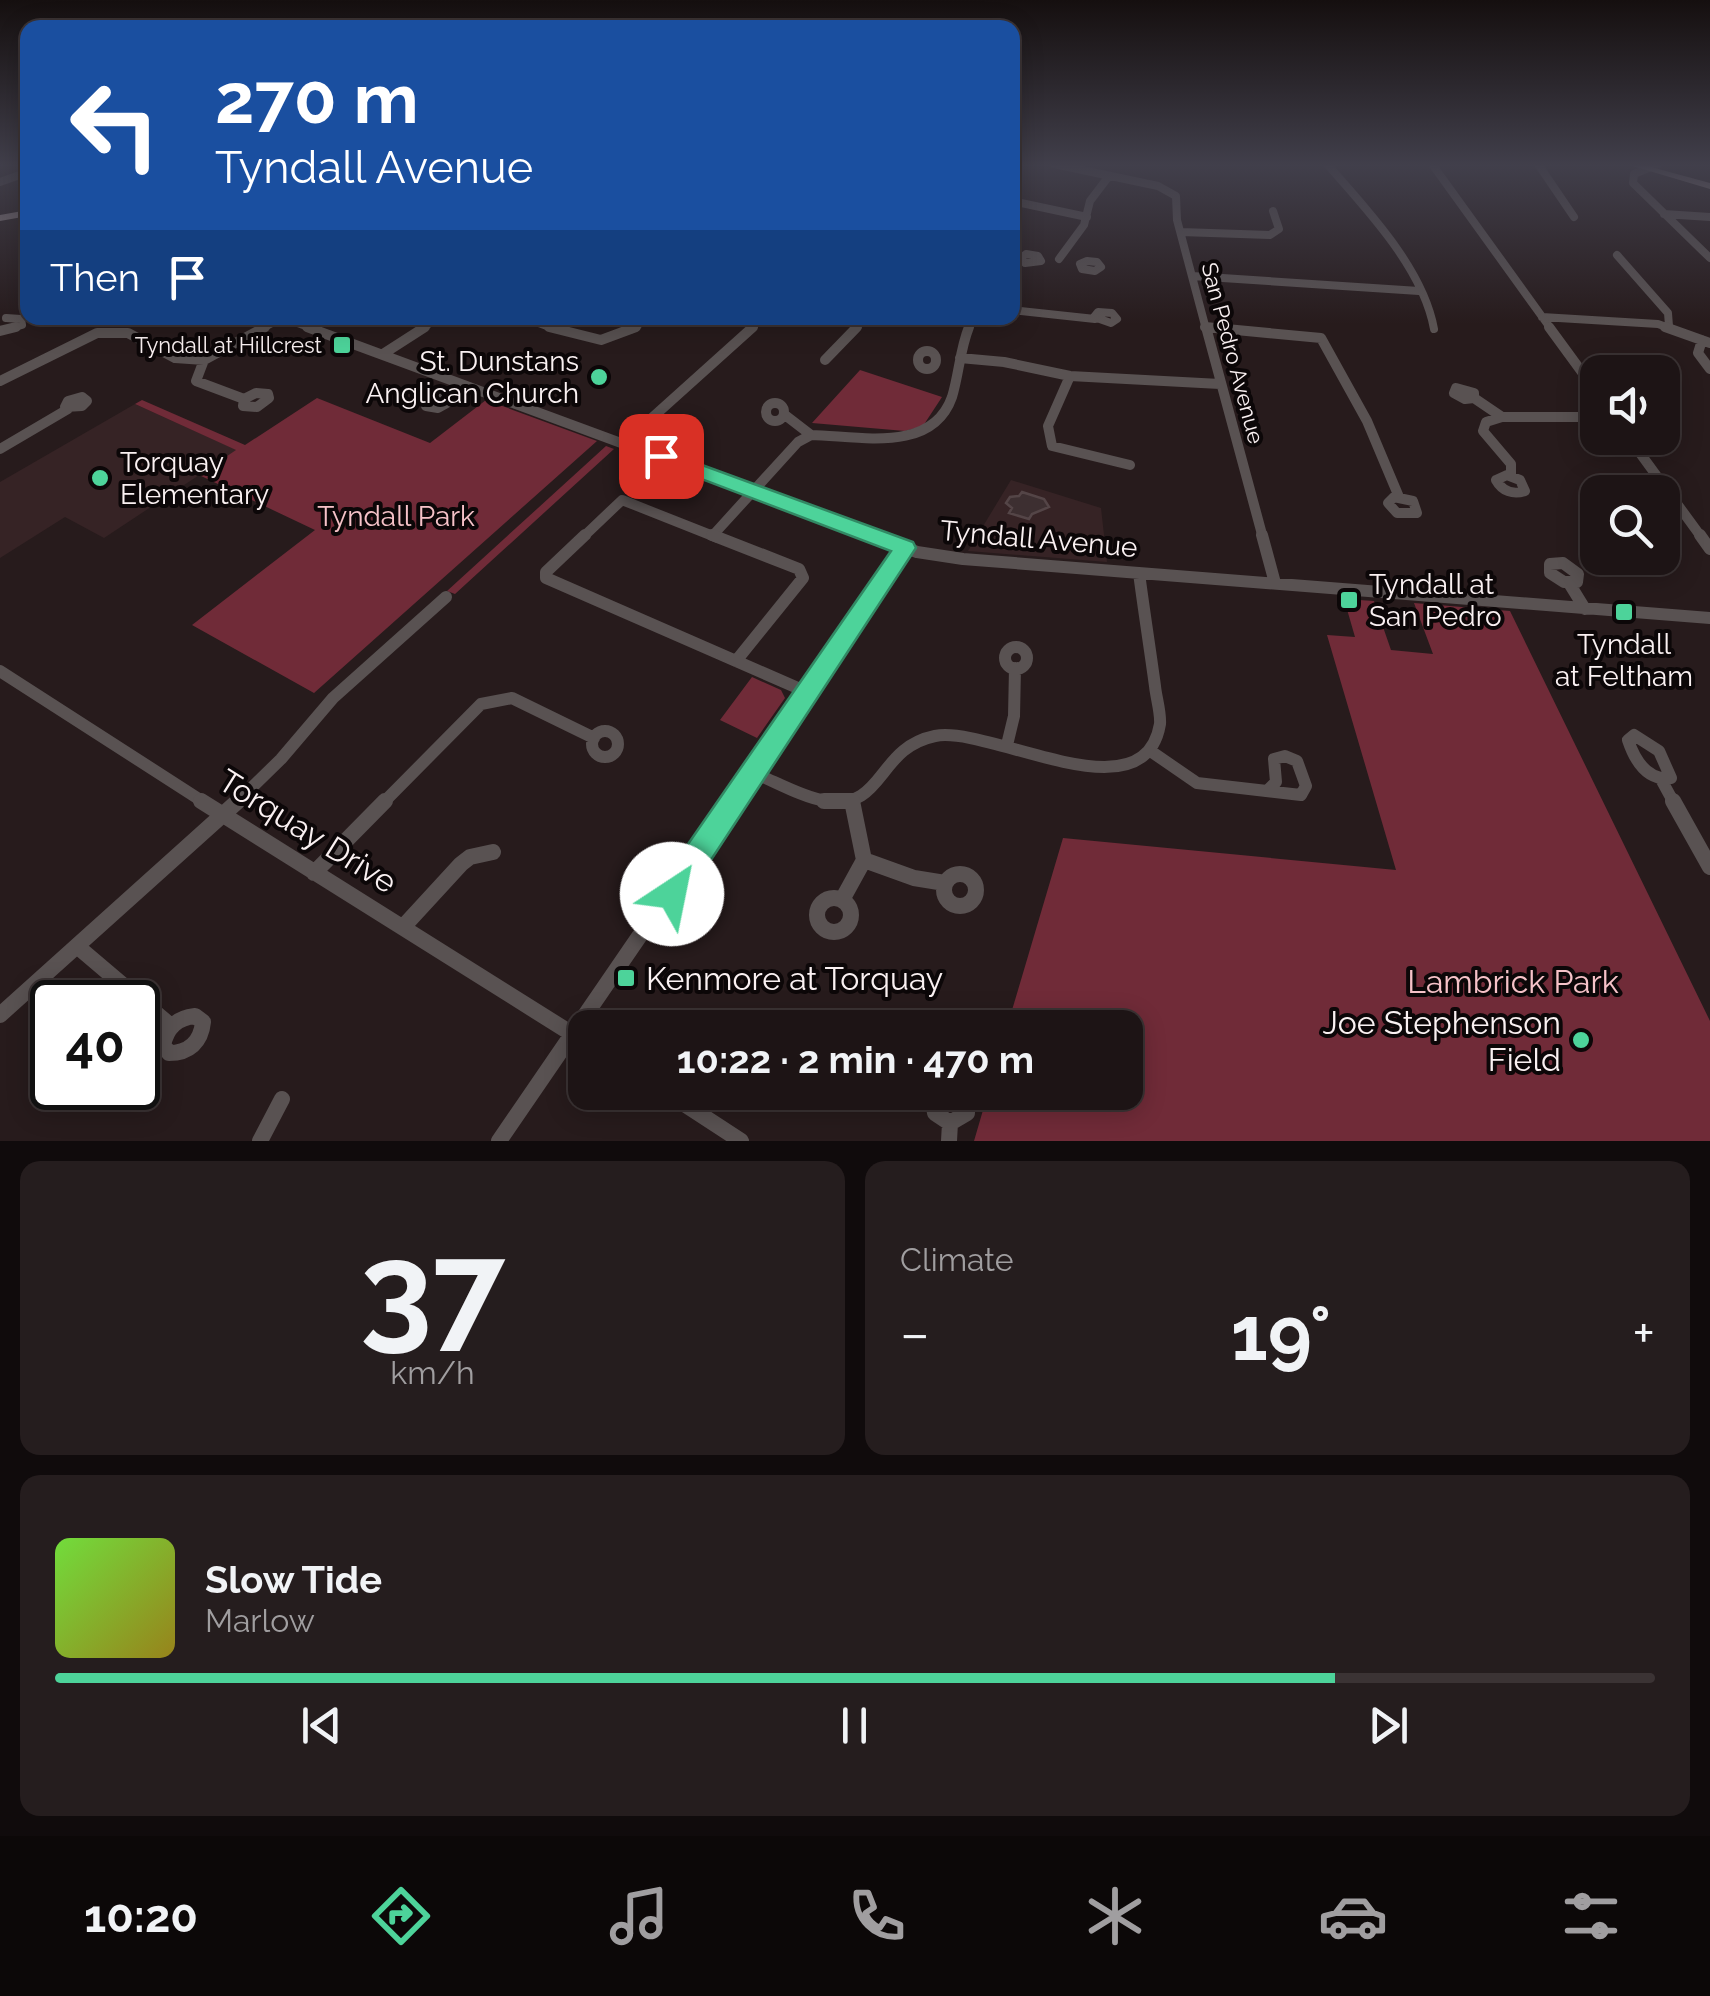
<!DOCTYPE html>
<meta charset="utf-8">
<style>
:root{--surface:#1d1415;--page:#251d1e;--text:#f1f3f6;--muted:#a09ea0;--line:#3b3334;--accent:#4dd39a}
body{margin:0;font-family:Raleway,sans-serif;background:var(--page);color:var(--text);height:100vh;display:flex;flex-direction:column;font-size:38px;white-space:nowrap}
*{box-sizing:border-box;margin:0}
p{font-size:32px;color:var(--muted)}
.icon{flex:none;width:55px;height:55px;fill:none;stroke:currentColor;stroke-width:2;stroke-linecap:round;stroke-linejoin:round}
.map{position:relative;height:1141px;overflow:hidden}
.side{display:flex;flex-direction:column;gap:20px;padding:20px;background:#100b0c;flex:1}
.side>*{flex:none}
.hud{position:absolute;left:20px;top:20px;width:1000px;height:305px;border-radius:20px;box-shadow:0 5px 25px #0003,0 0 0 2px var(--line);background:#1a4fa0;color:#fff;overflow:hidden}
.controls{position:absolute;left:1580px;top:355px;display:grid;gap:20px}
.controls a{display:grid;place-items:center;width:100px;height:100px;border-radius:20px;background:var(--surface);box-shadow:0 5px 25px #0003,0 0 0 2px var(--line);font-size:50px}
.speed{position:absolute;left:30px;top:980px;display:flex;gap:20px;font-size:50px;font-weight:700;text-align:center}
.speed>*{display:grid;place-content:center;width:130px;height:130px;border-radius:50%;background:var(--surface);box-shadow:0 5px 25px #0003,0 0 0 2px var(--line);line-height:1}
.speed .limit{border:5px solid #111;border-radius:15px;background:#fff;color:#111}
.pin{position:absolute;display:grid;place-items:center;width:85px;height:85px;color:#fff;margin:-42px;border-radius:20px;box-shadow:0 5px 15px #0006}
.me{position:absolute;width:110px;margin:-55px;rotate:34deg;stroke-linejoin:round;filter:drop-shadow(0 0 8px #0008)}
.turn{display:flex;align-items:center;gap:35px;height:210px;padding:0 30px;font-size:45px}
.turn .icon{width:130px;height:130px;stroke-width:2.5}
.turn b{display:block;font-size:70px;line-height:85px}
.then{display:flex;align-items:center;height:95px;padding:0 30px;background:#0003;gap:20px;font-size:38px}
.big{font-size:75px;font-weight:700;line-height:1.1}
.side .card{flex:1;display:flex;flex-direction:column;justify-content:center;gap:15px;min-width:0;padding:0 35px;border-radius:20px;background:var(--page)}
.side .dial{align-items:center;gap:0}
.dial b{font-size:130px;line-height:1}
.song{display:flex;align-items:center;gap:30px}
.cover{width:120px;height:120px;border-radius:15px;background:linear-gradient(135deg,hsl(100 70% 55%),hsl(50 70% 35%))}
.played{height:10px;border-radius:5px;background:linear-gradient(90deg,var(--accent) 80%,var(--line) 80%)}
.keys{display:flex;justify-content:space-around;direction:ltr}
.heat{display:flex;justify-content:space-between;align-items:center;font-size:55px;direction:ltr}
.side .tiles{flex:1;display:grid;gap:20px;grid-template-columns:1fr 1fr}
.card:last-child{grid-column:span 2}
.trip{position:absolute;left:568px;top:1010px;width:575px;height:100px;border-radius:20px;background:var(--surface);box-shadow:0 5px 25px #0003,0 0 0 2px var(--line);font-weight:700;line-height:100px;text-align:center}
.tab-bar{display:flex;height:160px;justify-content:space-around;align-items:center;background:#0c0808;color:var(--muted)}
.tab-bar .icon{width:70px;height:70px}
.tab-bar .active{color:var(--accent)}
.tab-bar b{font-size:45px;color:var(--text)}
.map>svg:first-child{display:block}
</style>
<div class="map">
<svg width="1710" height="1141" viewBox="0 0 1710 1141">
<rect width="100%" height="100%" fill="#271b1c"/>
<path fill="#362325" d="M135 404 237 450 104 538 65 517 0 558V482Z
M1011 480 1101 508 1107 562 968 551Z"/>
<path fill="#702b38" d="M860 370 942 397 923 426 905 431 812 423Z
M317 398 430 443 486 400 597 441 314 693 192 625 315 530 199 475 236 450 135 404 142 400 245 445Z
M606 446 614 449 455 594 447 591Z
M1344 599 1374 601 1391 650 1433 654 1414 603 1510 611 1710 1021V1141H974L988 1093 1125 1092V1028L1007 1027 1063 838 1396 870 1327 635 1355 637Z
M752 677 781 690 785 698 757 738 720 720Z"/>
<path fill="#3d2f31" stroke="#544547" stroke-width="2.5" d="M1022 492 1044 499 1049 507 1032 514 1029 519 1009 513 1012 508 1006 503 1010 497 1019 496Z"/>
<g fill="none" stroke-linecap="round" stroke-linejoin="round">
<path stroke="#595252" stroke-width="8" d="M1054 164 1158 186 1176 196 1177 220 1206 329
M1327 164C1367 210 1423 268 1434 329
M1432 164 1551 329
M1538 164 1574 217
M1658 164 1634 174 1633 183 1710 258
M0 182 28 172
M1012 201 1087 217
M1664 214 1710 217
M1181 232 1270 235 1279 229 1273 211
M1026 254 1038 256 1041 261 1025 263 1021 258Z
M1617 255 1668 313 1669 326
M1059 259 1084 225 1090 201 1109 176
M1087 261 1097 262 1101 267 1095 271 1082 269 1080 264Z
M1192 276 1419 291
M1012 310 1095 319
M1098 312 1112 313 1117 319 1111 323 1094 317Z
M1542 317 1658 324 1672 329
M6 318 21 319 22 325 7 329
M284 318 314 329
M525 318 555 329
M1205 327 1227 329
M261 329 281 318
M421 329 438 318
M632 329 648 318
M750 329 762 318
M854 329 865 318
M968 329 972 318"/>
<path stroke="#595252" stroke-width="10" d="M307 327 878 538
M549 327 601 340 636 327
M1205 327 1321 338 1367 421 1399 497
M1206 327 1263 538
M1549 327 1598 394
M1665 327 1710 343
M0 331 16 327
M1702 340 1698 353 1710 369
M918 360a9 9 0 1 1 18 0a9 9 0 1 1-18 0Z
M383 354 425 327
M960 358 1004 362 1070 376 1220 384
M204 360 196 381 244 399
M825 360 857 327
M1070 376 1048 426 1052 446 1130 465
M0 381 97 333H128L175 358 204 360 265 327
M1456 388 1474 393V398L1465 399 1454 393Z
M256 393 268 394 269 398 257 407 243 406 244 399Z
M438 395 446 397 447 403 438 408 426 406 428 400Z
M82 397 87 401 82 406 65 407 68 401Z
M1474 398 1502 417
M766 412a9 9 0 1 1 18 0a9 9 0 1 1-18 0Z
M785 415 811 435
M1629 438 1702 538
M624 443 753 327
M0 449 68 409
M1507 475 1520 480 1525 491C1513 495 1502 491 1496 480Z
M1511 476V464L1483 431 1486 422 1502 417H1598
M1394 497 1413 501 1417 513H1397L1388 503Z
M715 533 798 442 811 435C859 436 932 454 952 397 959 374 960 349 969 327
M582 538 622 500 718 538"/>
<path stroke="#595252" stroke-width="12" d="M585 535 546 572V578L736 661
M712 535 799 569 803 578 736 661
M871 535 917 552 963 559 1710 618
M1262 535 1275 583
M1700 535 1710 549
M1563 563 1578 574 1577 582H1564L1550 573V564Z
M1569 583 1585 609
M1005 658a11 11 0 1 1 22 0a11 11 0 1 1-22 0Z
M736 661 807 692
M0 671 205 803
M592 744a13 13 0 1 1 26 0a13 13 0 1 1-26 0Z
M1634 735 1659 751 1671 778C1647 781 1635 761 1628 740Z
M1007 745 1014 716 1015 668
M1149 750 1197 783 1301 795 1306 786 1297 761 1285 756 1274 759 1276 782 1267 791
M754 773C776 782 802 797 825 801 885 811 876 748 935 736 990 725 1144 819 1160 724 1161 713 1156 697 1155 686 1150 649 1144 611 1139 573
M1662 781 1674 803
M236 803 281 759 333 698 446 597
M383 803 481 704 512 698 594 738
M730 803 905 548"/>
<path stroke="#595252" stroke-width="16" d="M201 801 585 1042
M824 801H852
M852 801 864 860 914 878 945 883
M1673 801 1710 867
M314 873 385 801
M944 890a16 16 0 1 1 32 0a16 16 0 1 1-32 0Z
M817 915a17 17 0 1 1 34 0a17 17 0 1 1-34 0Z
M842 900 864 860
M404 926 461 864 470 857 493 852
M78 947 171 1026
M0 1015 238 801
M195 1016 203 1022C201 1042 189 1053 169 1053L163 1045C167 1027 177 1018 195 1016Z
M666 1092 741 1141
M932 1092 935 1113 950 1123 967 1113V1092
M260 1141 282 1099
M499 1141 732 801
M949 1141 950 1123"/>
<path fill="#938586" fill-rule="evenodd" d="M1626 164H1640L1710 183V189Z
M28 210V216L0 221V215Z"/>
</g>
<linearGradient id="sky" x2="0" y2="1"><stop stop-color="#150f0f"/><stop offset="0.51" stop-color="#413f4b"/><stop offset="1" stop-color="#413f4b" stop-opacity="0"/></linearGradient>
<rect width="1710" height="324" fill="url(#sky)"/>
<path fill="#4dd39a" stroke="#328964" stroke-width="2.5" d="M661 450 913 542 916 548 682 904 672 908 661 904 656 894 661 883 891 551 654 461V452Z"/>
<g fill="#4dd39a" stroke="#0c0708" stroke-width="4">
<rect x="332" y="335" width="20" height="20" rx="5"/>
<circle cx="599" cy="377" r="10"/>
<circle cx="100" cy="478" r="10"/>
<rect x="1339" y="590" width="20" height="20" rx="5"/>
<rect x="1614" y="602" width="20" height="20" rx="5"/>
<rect x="616" y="968" width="20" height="20" rx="5"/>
<circle cx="1581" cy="1040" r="10"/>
</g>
<g text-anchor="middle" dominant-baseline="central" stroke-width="8" stroke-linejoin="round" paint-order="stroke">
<g font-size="22" fill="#faf1f2" stroke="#0c0708" text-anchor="end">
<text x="322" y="345">Tyndall at Hillcrest</text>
</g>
<g font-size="22" fill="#faf1f2" stroke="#0c0708">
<text transform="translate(1233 353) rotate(75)">San Pedro Avenue</text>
</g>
<g font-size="28" fill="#faf1f2" stroke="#0c0708" text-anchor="start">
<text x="579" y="361" text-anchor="end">St. Dunstans<tspan x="579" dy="32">Anglican Church</tspan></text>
<text x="120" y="462">Torquay<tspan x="120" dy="32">Elementary</tspan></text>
<text x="1369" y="584">Tyndall at<tspan x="1369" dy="32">San Pedro</tspan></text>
<text x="1624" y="644" text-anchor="middle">Tyndall<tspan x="1624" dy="32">at Feltham</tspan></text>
</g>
<g font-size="28" fill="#f6c2c8" stroke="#0c0708">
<text x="396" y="516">Tyndall Park</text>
</g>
<g font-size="28" fill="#faf1f2" stroke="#0c0708">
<text transform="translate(1039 539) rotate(5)">Tyndall Avenue</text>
</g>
<g font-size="32" fill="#faf1f2" stroke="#0c0708">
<text transform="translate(308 831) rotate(32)">Torquay Drive</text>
</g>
<g font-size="32" fill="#faf1f2" stroke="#0c0708" text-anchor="start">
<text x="646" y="978">Kenmore at Torquay</text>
<text x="1561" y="1022" text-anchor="end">Joe Stephenson<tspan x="1561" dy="37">Field</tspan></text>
</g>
<g font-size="32" fill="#f6c2c8" stroke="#0c0708">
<text x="1513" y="981">Lambrick Park</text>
</g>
</g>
</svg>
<div class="controls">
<a><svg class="icon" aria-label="sound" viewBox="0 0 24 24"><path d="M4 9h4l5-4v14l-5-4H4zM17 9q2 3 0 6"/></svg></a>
<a><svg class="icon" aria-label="search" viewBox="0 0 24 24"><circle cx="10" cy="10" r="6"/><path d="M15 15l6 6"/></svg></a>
</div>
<div class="speed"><div class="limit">40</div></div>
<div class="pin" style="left:661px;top:456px;background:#d93025"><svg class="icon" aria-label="arrive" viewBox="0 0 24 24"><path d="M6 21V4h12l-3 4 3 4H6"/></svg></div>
<svg class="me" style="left:672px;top:894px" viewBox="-20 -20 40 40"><circle r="19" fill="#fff"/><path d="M0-13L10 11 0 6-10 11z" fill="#4dd39a"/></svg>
<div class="trip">10:22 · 2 min · 470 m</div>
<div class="hud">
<div class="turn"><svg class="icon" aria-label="left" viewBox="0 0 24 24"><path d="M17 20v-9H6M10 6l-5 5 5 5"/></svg><div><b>270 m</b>Tyndall Avenue</div></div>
<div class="then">Then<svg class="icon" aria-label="arrive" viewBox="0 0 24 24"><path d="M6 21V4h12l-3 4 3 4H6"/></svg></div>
</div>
</div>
<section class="side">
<div class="tiles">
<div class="card dial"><b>37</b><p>km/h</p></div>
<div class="card"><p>Climate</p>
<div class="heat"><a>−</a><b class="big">19°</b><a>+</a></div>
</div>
<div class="card">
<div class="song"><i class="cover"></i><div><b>Slow Tide</b><p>Marlow</p></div></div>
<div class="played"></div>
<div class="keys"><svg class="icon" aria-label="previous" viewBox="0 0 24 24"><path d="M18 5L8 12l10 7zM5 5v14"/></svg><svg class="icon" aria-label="pause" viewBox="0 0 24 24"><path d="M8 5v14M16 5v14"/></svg><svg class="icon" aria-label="next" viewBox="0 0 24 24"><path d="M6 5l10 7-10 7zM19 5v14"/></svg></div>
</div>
</div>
</section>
<nav class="tab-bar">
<b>10:20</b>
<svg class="icon active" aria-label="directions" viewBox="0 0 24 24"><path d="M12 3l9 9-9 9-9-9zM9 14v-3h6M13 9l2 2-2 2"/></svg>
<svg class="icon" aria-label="music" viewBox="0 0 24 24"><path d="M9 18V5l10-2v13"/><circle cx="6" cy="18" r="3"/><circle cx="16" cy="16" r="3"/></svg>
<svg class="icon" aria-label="phone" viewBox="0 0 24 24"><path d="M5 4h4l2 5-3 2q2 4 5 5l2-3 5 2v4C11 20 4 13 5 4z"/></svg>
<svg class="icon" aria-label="climate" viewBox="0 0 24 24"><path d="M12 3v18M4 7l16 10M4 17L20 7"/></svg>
<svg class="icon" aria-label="car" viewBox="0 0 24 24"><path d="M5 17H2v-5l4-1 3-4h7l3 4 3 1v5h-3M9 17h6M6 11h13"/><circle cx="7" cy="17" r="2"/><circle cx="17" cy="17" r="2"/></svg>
<svg class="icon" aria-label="filters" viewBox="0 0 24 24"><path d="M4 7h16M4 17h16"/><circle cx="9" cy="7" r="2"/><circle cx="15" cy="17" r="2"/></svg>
</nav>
